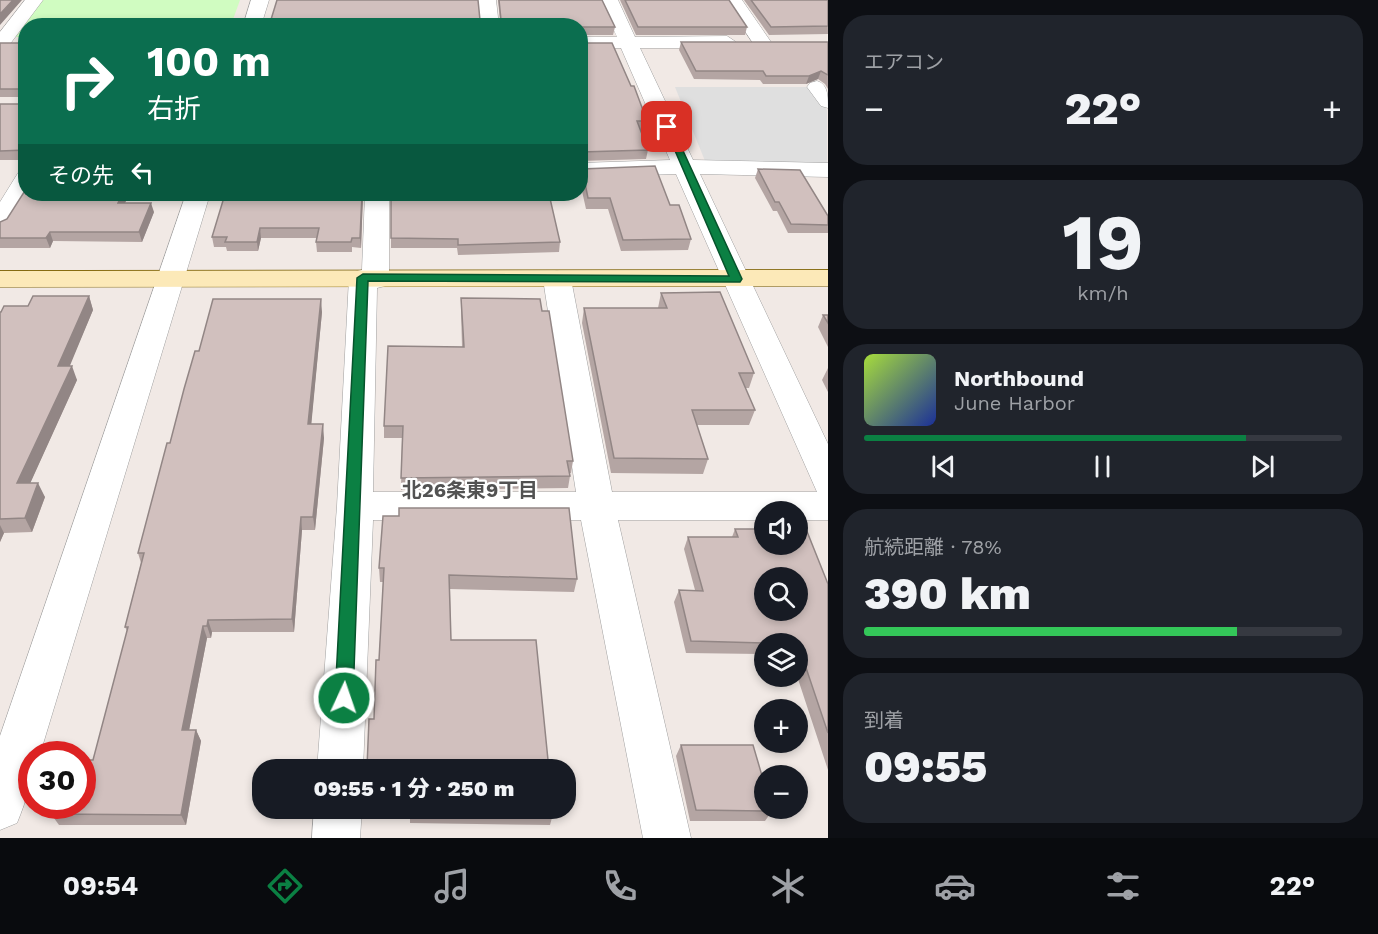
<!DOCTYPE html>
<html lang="ja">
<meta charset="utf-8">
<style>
:root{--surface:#171b24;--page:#20242c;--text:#f1f3f6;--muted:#9ea1a6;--line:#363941;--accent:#0b8043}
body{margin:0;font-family:"Work Sans","Noto Sans JP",sans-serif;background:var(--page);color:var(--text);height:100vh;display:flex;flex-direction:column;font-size:22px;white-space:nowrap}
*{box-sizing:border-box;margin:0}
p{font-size:20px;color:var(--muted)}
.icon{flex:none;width:33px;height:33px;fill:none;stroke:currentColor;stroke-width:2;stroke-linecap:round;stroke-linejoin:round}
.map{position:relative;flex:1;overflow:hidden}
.sheet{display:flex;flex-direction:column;gap:15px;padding:15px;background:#0d0f14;width:550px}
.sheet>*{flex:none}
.banner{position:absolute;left:18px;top:18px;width:570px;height:183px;border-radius:24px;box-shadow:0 3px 9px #0003;background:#0b6e4f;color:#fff;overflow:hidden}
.tools{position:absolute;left:754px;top:501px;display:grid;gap:12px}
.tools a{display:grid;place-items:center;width:54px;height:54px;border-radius:50%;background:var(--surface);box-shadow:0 3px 9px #0003;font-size:30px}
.speed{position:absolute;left:18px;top:741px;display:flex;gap:12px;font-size:30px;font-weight:700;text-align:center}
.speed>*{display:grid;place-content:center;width:78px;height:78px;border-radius:50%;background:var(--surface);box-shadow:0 3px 9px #0003;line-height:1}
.speed .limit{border:9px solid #d22;background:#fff;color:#111}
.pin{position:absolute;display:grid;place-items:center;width:51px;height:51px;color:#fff;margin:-26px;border-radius:12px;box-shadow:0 3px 9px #0006}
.me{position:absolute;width:66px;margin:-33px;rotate:3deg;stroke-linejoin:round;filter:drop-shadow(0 0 4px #0008)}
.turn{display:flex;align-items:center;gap:21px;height:126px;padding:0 30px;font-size:27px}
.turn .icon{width:78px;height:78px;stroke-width:2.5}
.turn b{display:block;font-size:42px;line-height:51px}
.then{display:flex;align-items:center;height:57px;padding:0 30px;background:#0003;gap:12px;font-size:22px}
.big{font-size:45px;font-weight:800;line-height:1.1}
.sheet .tile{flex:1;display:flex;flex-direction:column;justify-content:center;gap:9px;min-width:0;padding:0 21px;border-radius:24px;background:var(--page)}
.sheet .dial{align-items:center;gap:0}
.dial b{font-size:78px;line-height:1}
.song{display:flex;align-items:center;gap:18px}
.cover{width:72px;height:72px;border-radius:9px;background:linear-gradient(135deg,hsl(80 70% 55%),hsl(230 70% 35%))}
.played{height:6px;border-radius:3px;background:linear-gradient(90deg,var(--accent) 80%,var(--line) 80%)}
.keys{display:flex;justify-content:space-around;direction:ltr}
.heat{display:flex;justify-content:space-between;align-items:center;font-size:33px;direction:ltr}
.charge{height:9px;border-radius:4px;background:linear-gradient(90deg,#34c759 78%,var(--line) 0)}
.trip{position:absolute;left:252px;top:759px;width:324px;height:60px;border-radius:24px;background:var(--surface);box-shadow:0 3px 9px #0003;font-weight:800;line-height:60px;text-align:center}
.menu{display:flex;height:96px;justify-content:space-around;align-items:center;background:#090b0e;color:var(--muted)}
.menu .icon{width:42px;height:42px}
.menu .on{color:var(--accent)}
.menu b{font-size:27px;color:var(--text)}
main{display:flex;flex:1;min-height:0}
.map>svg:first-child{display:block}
</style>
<main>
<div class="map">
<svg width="828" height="838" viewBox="0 0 828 838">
<rect width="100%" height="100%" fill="#f1e9e5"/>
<path fill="#d0fcc1" d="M42 0H240L231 25 26 26 25 37H14Z"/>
<path fill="#dfdfdf" d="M675 87H811L827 110V163L705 161Z"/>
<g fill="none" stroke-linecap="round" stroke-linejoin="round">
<defs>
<path id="street" d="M25 0H43L7 48 0 50V32Z
M251 0H269L261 26H243Z
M478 0H496L499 26H481Z
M600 0H618L635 37 727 36 736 42 727 48H640L693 160 828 163V177L700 174 828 444V520H798V512H765V520H618L691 838H643L581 520H373L363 770H317L337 506 349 278 353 272 362 270 365 194H389V280L385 286 377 288 373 492H576L543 279 547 273 557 271 567 273 571 279 612 492H817L676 174 580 177V163L670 160 621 48 580 49V37H617Z
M724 0H742L771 42 769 46H755Z
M817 81C828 84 828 96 828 108L821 106 807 87 810 83Z
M26 171V194H29L9 228 0 231V202L18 173Z
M186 194H210L40 754H32C32 780 27 799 17 823L0 830V736Z
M314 808H362L360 838H312Z"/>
<path id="secondary" d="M828 270V286L0 287V271Z"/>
</defs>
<use href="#street" stroke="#a0a0a0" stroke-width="1"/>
<use href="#secondary" stroke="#7d6100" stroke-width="1"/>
<use href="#street" fill="#fff" fill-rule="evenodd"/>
<use href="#secondary" fill="#fce9b8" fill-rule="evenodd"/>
</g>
<path fill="#b4a5a3" d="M498 0H602L615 27 613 35H580V26L480 20H500Z
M620 0H729L747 27 745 35H636Z
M744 0H828V34L769 35Z
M681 42H828V89L825 84 818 79 806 84H763L760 80 694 79 679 50Z
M0 43H26V160H0V104H25V97H0Z
M580 43 647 121 645 130H640L648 150 646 159 580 161Z
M582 169 670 205 691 239 688 250 621 251 608 209H586L580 182Z
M758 169 828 216V233H788L777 211H773L755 178Z
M26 194H129L125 203 154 212 142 242 53 241 50 248H0V222L7 219Z
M363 194 361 248 352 247V252H317L316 242 317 238H261L258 251H227L226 247H214L212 237Z
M391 194 560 242 559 252 458 255 457 248H391Z
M661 293 754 373 749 388H745L755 410 749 425H697L708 459 703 474 611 473 582 323 584 308H658Z
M89 296 93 310 69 366 77 380 30 483 45 497 32 532 4 533 0 542V312Z
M461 298 542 311 573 461 571 473H569L570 476 568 488 401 490 402 438H384V426L462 347 461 310Z
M322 312 311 424 324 438 315 530H302L294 632H212L211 638H207L189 730H196L201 741 186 825H59L51 814 93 760 127 631 125 627 141 563 138 553 170 443 199 351Z
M823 315H828V347L818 327Z
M828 368V392L822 380Z
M735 529 828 584V770L797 676 798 644H765V659H762L760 654 686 653 674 602 679 590H695L684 549 688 537H732Z
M379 568 577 579 574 592 450 589 451 640 549 770H367L369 719H374L379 660 383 582H380Z
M681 745 772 811 765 821H690L676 756Z
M410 808 553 814 550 825 410 823Z"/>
<path fill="#928685" d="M13 0H22L0 25V14Z
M821 71 818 79 806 84 809 76Z
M122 194H129L121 212 118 203Z
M362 194H363L361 248 360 238Z
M151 203 154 212 142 242 139 232Z
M260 228 261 238 258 251 257 242Z
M50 232 53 241 50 248 46 238Z
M89 296 93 310 64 380 58 366Z
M321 299 322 312 310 438 308 424Z
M72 366 77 380 24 497 17 483Z
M323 424 324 438 315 530 313 517Z
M38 483 45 497 32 532 25 518Z
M301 517 302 530 294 632 292 619Z
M0 525 4 533 0 542Z
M208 620 212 632 211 638 207 626Z
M203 626 207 638 187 741 182 730Z
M196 730 201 741 186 825 181 815Z"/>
<path fill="#d1c0be" stroke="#928685" stroke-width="1.5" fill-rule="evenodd" d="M0 0H13L0 14Z
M277 0H478L480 20H501L499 0H602L615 27H581L580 30V26H269Z
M625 0H729L747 27H638Z
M751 0H828V26L771 27Z
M681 42H828V75L821 71 809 76H766L763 71H696Z
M0 43H26V150L0 151V104H25V89H0Z
M580 43H612L631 86H634L647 121H637L648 150 581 152 580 155Z
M655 166 670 205H679L691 239 623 240 610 198H588L582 169Z
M758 169 800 170 828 216V225L791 224 779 202H775Z
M26 189V194H122L118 203H151L139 232H50L46 238H0V222L7 219Z
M225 194H362L360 238H352L351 242H316L319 228H260L257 242H225L227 237H212Z
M391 194H549L560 242 458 245V239L391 238Z
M720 292 754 373H739L755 410H692L708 459 614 458 584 308H667L661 293Z
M33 296H89L58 366H72L17 483H38L25 518 0 519V312H1L4 306H28Z
M461 298 540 299 542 311H549L573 461H567L570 476 401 478 403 426H384L388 346 464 347Z
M213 299H321L308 424H323L313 517H301L292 619 208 620 207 626H203L182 730H196L181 815 51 814 54 806H82V760H93L128 627H125L144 553H138L167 443H170L184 389 195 351H199Z
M823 315H828V323Z
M399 508H569L577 579 449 575 451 640H536L549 770H410V768L367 767 369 719H374L376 660H379L384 568H379L383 516H399Z
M735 529H765V544H798V529H806L828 584V733L799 647H798V644L691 641 679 590 703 591 688 537H738ZM765 578H798V610H765Z
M681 745H753L765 786V808H772V811L696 810Z
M410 808H553V814L410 811Z"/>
<path fill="#0b8043" stroke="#07532c" stroke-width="1.5" d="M664 125 672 127 742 279 740 282 368 281 353 698 350 704 344 706 338 704 335 698 357 278 363 274 729 276Z"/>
<g text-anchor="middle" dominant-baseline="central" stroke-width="4.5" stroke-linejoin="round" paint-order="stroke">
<g font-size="20" font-weight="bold" fill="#525252" stroke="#fff">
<text x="470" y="490">北26条東9丁目</text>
</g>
</g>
</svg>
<div class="tools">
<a><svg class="icon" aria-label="sound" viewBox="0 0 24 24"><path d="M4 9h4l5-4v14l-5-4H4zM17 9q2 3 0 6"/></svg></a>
<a><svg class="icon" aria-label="search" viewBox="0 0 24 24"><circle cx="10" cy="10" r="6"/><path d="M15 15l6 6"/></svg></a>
<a><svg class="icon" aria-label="layers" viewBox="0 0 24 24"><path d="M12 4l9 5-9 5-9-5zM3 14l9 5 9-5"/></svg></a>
<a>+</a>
<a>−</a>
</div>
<div class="speed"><div class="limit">30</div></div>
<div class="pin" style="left:667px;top:127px;background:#d93025"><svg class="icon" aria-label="arrive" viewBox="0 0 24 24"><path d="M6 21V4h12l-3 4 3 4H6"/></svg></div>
<svg class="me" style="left:344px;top:698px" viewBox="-20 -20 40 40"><circle r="17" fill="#0b8043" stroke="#fff" stroke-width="3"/><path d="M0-11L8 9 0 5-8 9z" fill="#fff"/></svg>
<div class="trip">09:55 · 1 分 · 250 m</div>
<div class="banner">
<div class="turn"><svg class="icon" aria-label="right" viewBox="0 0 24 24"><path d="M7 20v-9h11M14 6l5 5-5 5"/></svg><div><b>100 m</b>右折</div></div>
<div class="then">その先<svg class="icon" aria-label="left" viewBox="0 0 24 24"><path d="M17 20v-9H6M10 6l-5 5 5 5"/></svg></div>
</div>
</div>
<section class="sheet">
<div class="tile"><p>エアコン</p>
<div class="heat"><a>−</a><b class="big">22°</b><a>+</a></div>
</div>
<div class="tile dial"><b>19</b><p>km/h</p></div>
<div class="tile">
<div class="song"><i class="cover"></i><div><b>Northbound</b><p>June Harbor</p></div></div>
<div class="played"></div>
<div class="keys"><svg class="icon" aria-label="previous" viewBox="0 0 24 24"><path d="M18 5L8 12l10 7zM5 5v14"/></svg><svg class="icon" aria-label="pause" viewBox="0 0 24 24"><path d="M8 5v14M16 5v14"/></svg><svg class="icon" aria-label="next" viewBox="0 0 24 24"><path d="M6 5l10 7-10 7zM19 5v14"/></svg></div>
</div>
<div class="tile"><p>航続距離 · 78%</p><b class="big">390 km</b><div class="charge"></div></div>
<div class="tile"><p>到着</p><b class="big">09:55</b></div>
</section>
</main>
<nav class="menu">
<b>09:54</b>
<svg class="icon on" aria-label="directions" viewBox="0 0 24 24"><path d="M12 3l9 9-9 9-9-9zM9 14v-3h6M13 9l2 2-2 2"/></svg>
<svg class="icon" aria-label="music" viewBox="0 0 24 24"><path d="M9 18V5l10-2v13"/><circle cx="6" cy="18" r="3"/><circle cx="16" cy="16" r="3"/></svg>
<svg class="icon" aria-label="phone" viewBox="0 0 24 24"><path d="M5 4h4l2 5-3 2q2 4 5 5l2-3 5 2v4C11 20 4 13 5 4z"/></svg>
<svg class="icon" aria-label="climate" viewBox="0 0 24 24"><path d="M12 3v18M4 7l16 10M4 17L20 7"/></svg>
<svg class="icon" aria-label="car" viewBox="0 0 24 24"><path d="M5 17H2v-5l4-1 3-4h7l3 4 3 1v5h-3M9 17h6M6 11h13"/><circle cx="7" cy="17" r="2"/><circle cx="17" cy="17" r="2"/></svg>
<svg class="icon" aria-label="filters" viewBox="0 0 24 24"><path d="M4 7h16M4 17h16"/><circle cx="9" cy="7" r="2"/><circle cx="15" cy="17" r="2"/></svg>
<b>22°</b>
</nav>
